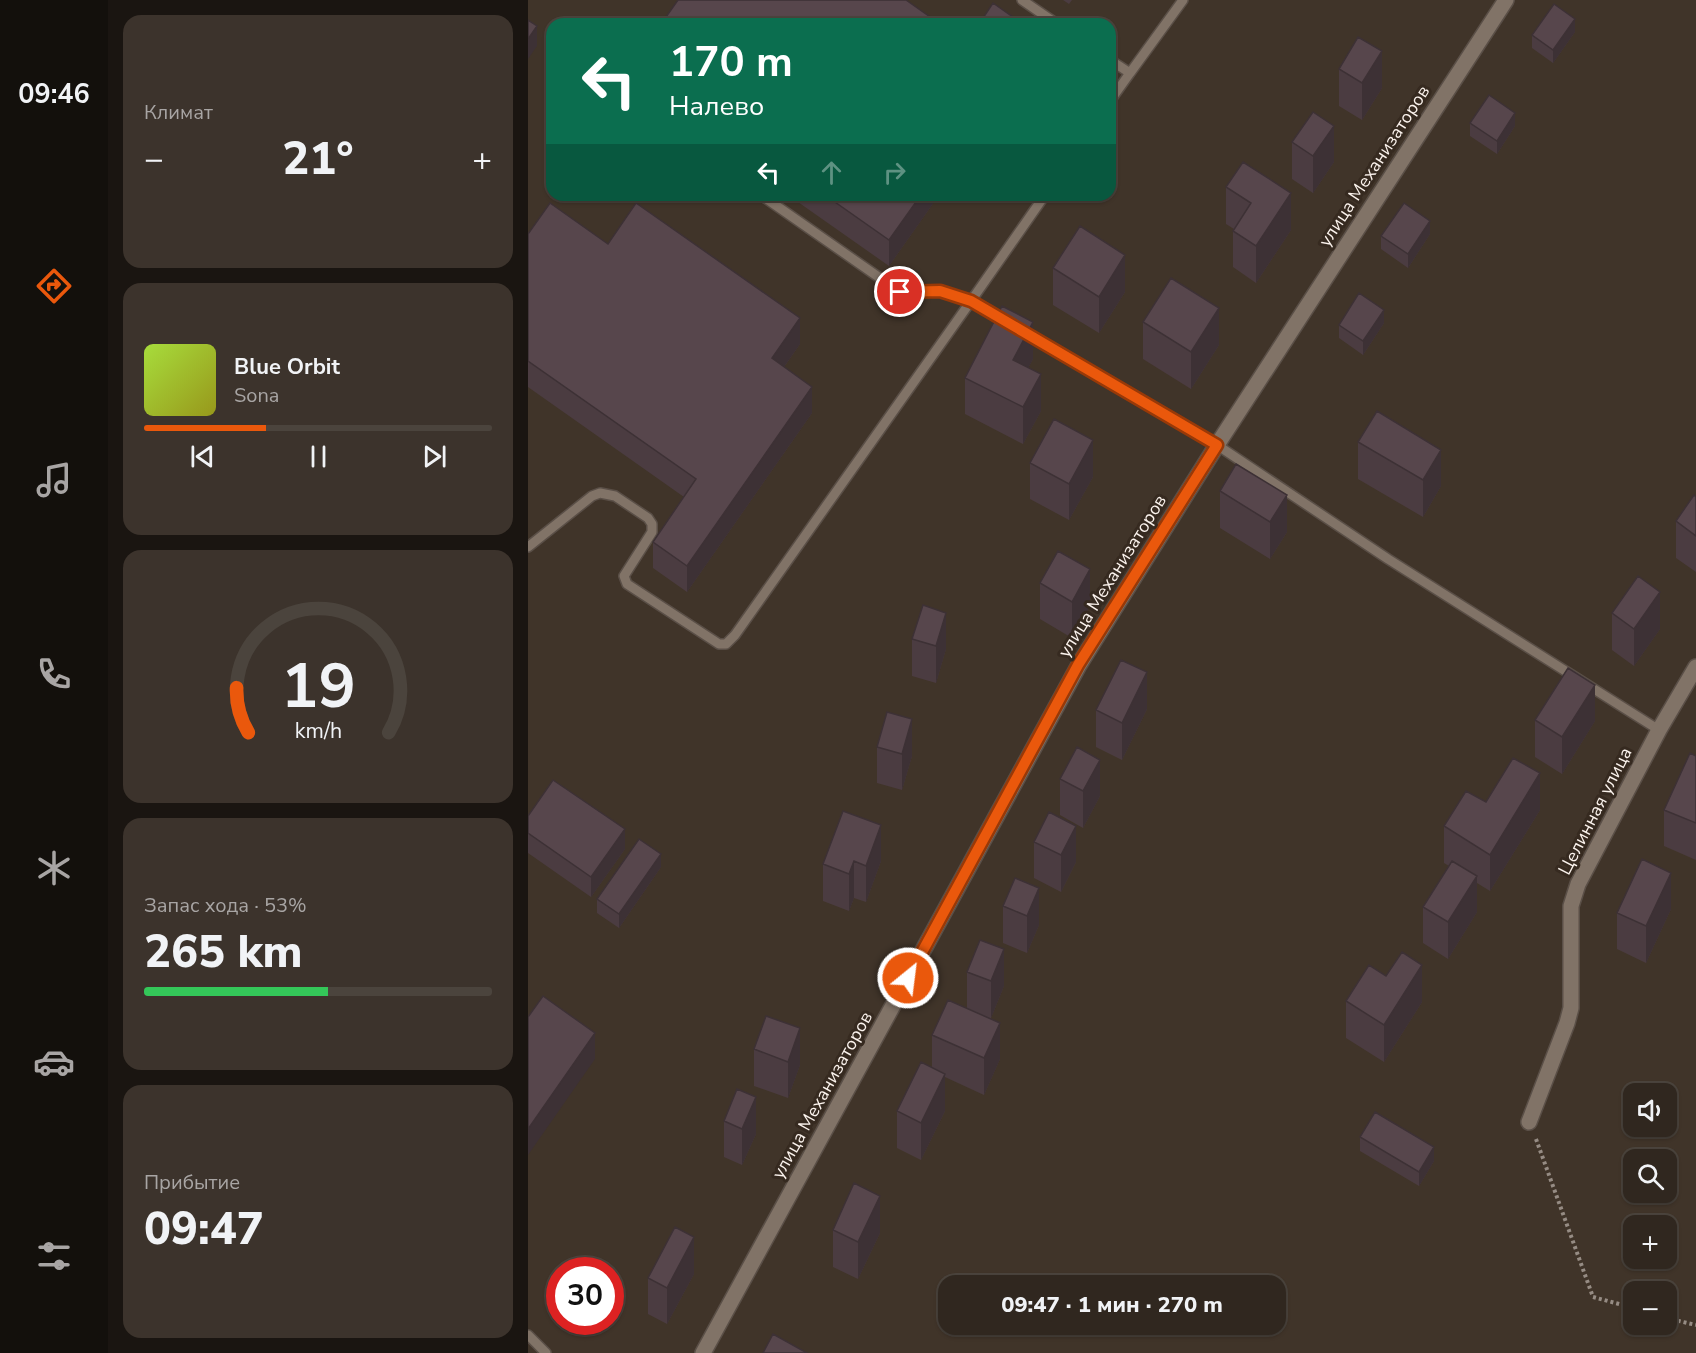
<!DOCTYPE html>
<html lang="ru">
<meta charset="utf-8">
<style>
:root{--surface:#30271f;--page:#3c332c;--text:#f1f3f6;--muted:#a8a5a4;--line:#4b443d;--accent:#ea580c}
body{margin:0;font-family:"Nunito Sans",sans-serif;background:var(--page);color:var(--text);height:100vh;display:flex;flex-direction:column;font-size:22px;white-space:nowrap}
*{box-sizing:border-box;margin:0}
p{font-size:20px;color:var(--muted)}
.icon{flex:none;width:33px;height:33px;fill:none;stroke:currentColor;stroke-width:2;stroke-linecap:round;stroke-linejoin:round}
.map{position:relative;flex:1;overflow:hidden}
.sheet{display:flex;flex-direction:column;gap:15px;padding:15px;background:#1a1511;width:420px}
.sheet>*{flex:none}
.guide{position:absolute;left:18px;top:18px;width:570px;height:183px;border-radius:18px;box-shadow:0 2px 4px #0004,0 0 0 2px var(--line);background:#0b6e4f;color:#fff;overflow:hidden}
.tools{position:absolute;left:1095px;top:1083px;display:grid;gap:12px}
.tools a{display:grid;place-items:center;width:54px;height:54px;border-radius:12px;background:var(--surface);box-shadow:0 2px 4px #0004,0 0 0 2px var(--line);font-size:30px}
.speed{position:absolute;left:18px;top:1257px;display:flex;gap:12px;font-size:30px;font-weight:700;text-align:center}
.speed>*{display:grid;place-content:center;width:78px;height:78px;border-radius:50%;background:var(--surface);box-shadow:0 2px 4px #0004,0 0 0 2px var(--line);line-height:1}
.speed .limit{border:9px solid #d22;background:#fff;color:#111}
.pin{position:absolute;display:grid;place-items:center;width:51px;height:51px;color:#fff;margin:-26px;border:3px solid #fff;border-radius:50%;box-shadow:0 2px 6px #0007}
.me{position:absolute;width:66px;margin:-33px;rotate:29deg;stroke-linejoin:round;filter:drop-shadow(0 0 4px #0008)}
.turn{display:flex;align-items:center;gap:21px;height:126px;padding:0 24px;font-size:27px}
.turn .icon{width:78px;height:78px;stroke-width:2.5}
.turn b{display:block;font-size:42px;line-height:51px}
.lanes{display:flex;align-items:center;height:57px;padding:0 24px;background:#0003;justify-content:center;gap:30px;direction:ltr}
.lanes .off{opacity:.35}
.big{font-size:45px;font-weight:800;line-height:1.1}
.sheet .card{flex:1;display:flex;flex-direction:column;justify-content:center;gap:9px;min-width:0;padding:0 21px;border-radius:18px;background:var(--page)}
.sheet .dial{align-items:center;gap:0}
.dial svg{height:156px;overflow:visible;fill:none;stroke:var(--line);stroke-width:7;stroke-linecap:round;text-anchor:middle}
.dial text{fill:var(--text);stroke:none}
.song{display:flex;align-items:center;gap:18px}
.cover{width:72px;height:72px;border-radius:9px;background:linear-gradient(135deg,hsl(80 70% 55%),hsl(60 70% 35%))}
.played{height:6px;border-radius:3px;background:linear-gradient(90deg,var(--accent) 35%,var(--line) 35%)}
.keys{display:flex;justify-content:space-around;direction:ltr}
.heat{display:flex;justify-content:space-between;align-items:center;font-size:33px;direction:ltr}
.charge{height:9px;border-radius:4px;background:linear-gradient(90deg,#34c759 53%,var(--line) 0)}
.trip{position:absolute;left:410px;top:1275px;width:348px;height:60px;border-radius:18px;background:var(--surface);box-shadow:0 2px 4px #0004,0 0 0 2px var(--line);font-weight:800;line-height:60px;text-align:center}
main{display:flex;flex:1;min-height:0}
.dock{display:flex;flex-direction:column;width:108px;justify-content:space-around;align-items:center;background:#13100c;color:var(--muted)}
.dock .icon{width:42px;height:42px}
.dock .current{color:var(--accent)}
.dock b{font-size:27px;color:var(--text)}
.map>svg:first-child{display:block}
</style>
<main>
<nav class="dock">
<b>09:46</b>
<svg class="icon current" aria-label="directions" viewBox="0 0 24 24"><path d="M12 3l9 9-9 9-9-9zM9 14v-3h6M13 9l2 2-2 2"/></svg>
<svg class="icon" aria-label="music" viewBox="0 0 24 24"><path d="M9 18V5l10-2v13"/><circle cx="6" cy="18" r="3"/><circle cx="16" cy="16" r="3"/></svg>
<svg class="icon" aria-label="phone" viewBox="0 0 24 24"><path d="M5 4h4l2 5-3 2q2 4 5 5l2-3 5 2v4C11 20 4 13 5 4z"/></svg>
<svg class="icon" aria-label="climate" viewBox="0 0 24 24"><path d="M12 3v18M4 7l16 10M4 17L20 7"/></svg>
<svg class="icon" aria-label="car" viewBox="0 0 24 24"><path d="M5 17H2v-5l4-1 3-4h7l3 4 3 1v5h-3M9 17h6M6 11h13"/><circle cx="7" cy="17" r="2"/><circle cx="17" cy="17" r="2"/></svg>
<svg class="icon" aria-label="filters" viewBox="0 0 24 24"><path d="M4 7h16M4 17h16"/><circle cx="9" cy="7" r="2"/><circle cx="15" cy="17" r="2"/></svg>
</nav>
<section class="sheet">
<div class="card"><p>Климат</p>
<div class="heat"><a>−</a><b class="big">21°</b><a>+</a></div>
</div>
<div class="card">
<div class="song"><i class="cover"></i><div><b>Blue Orbit</b><p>Sona</p></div></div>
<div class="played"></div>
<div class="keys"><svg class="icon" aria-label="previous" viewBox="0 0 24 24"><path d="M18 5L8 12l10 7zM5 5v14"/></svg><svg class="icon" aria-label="pause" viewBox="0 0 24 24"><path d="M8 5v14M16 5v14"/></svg><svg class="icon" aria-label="next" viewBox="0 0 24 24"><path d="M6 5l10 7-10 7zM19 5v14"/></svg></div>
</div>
<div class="card dial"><svg viewBox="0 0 100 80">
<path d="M14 69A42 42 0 1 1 86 69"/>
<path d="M14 69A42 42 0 0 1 8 46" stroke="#ea580c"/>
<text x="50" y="56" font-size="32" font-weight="700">19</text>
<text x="50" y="72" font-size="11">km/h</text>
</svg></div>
<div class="card"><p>Запас хода · 53%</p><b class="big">265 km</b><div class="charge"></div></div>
<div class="card"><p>Прибытие</p><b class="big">09:47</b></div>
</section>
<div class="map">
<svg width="1168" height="1353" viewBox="0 0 1168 1353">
<rect width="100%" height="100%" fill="#403429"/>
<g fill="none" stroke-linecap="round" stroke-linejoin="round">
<defs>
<path id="lane" d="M494 0 529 24
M582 60 602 73 655 0
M582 101 602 73
M478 322 443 301 517 195
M495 332 689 445 860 559 1131 730
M0 547 64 496 72 493 87 496 120 518 124 524V532L96 576 99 584 191 644H198L207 635 443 301 412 291 372 292 233 195
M0 1335 18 1353"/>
<path id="street" d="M1001 1122 1039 1023 1043 1008V906L1050 884 1131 730 1168 667
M175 1353 551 665 689 445 978 0"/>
</defs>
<use href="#lane" stroke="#5a4f47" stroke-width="12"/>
<use href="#street" stroke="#5a4f47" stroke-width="18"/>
<path stroke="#968c84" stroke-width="4" stroke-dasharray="3 3" stroke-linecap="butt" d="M1008 1139 1065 1297 1106 1308
M1138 1318 1168 1325"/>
<use href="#lane" stroke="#817367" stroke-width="9"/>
<use href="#street" stroke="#817367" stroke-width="15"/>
</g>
<path fill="#4b3c41" d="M535 0H544L541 4Z
M1047 32 1025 63 1004 48V35Z
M811 69 854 88 834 120 811 106Z
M942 123 987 126 969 154 942 136Z
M764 142 806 162 785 193 764 179Z
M698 187 763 230 728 283 705 267V231L706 229 698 224Z
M260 195H411L361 266Z
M0 234 80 244 272 344 256 367 284 413 159 592 125 568V542L156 497 0 387Z
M902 234 880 268 853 249V236Z
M525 268 597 292 571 333 525 305Z
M615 322 691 345 663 389 615 359Z
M856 323 835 355 811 338V325Z
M505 359 500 368 513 411 495 444 437 414V378Z
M830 442 913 486 895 517 830 479Z
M502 463 565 477 541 520 502 499Z
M692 491 759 532 742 559 692 528Z
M1168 497V572L1148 558V521Z
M512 583 562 606 544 638 512 619Z
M1084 613 1132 629 1106 666 1084 650Z
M384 639 418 649 408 683 384 676Z
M619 709 594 760 568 747V710Z
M1007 720 1067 721 1034 774 1007 757Z
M349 747 384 756 374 790 349 783Z
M1168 756V860L1136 846V810Z
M532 779 572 796 555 828 532 815Z
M958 802 1012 810 962 891 949 883V912L920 959 895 943V907L921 866 916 863V826Z
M315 811 353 861 338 902 326 898 321 911 295 901V864Z
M0 816 97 849 63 897 0 853Z
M506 842 548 862 533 892 506 878Z
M133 867 91 928 69 913V899Z
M487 878 511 925 499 953 475 943V906Z
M1143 909 1118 963 1089 949V913Z
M439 972 476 986 463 1018 472 1059 456 1095 417 1077V1111L393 1160 369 1148V1111L404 1068V1035L439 1008Z
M818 1001 894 1002 856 1062 818 1038Z
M226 1049 272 1065 260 1098 226 1086Z
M196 1121 228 1134 214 1165 196 1157Z
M832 1137 906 1161 891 1186 832 1151Z
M305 1230 352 1233 330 1279 305 1267Z
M166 1274 139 1324 120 1314V1278Z"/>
<path fill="#3d3135" d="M1047 19V32L1025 63V50Z
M9 26V46L0 59V39Z
M854 51V88L834 120V83Z
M987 113V126L969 154V141Z
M806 126V162L785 193V156Z
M763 193V230L728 283V246Z
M393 195H411L361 266V240Z
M902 221V234L880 268V254Z
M597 255V292L571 333V297Z
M691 308V345L663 389V352Z
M856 310V323L835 355V341Z
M272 318V344L244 384V358Z
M505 322V359L485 397V360Z
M513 374V411L495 444V407Z
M284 387V413L159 592V566Z
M565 440V477L541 520V484Z
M913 450V486L895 517V480Z
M759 495V532L742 559V522Z
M562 569V606L544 638V602Z
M1132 592V629L1106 666V629Z
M418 613V649L408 683V646Z
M619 672V709L594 760V723Z
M1067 685V721L1034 774V737Z
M384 719V756L374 790V754Z
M572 760V796L555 828V791Z
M1012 773V810L962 891V855Z
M353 825V861L338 902V866Z
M548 826V862L533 892V855Z
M97 829V849L63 897V877Z
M133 854V867L91 928V914Z
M326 861V898L321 911V874Z
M1143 873V909L1118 963V926Z
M949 876V912L920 959V922Z
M511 888V925L499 953V916Z
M476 949V986L463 1018V981Z
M894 965V1002L856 1062V1025Z
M472 1023V1059L456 1095V1058Z
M272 1028V1065L260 1098V1062Z
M67 1033V1059L0 1155V1129Z
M417 1074V1111L393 1160V1123Z
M228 1097V1134L214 1165V1129Z
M906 1147V1161L891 1186V1172Z
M352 1196V1233L330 1279V1242Z
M166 1237V1274L139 1324V1288Z"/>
<path fill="#57464c" stroke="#3d3135" stroke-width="1.5" d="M150 0H378L412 24H133Z
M465 3 495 24H451Z
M1026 4 1047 19 1025 50 1004 35Z
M0 20 9 26 0 39Z
M830 37 854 51 834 83 811 69Z
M961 95 987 113 969 141 942 123Z
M785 112 806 126 785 156 764 142Z
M715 162 763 193 728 246 705 231 723 203 698 187Z
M297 195H393L361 240Z
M22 203 80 244 108 203 272 318 244 358 284 387 159 566 125 542 168 479 0 361V234Z
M876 203 902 221 880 254 853 236Z
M552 226 597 255 571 297 525 268Z
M643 278 691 308 663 352 615 322Z
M831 293 856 310 835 341 811 325Z
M474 306 505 322 485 360 513 374 495 407 437 378Z
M849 411 913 450 895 480 830 442Z
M526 419 565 440 541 484 502 463Z
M708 464 759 495 742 522 692 491Z
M1166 495 1168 497V536L1148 521Z
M530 551 562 569 544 602 512 583Z
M1110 576 1132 592 1106 629 1084 613Z
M395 605 418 613 408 646 384 639Z
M593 660 619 672 594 723 568 710Z
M1040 668 1067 685 1034 737 1007 720Z
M359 712 384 719 374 754 349 747Z
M549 747 572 760 555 791 532 779Z
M1162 753 1168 756V823L1136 810Z
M985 758 1012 773 962 855 916 826 938 791 958 802Z
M25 780 97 829 63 877 0 833V816Z
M315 811 353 825 338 866 326 861 321 874 295 864Z
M521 812 548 826 533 855 506 842Z
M111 839 133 854 91 914 69 899Z
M1114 859 1143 873 1118 926 1089 913Z
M924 861 949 876 920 922 895 907Z
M487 878 511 888 499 916 475 906Z
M452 940 476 949 463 981 439 972Z
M874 952 894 965 856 1025 818 1001 841 965 858 976Z
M15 996 67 1033 0 1129V1017Z
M420 1000 472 1023 456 1058 404 1035Z
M238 1016 272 1028 260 1062 226 1049Z
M393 1062 417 1074 393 1123 369 1111Z
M209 1089 228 1097 214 1129 196 1121Z
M847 1112 906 1147 891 1172 832 1137Z
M326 1183 352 1196 330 1242 305 1230Z
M147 1227 166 1237 139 1288 120 1278Z
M245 1334 279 1353H235Z"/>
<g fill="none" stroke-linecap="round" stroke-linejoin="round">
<defs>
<path id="route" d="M372 292 412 291 443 301 689 445 550 665 380 978"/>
</defs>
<use href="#route" stroke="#983908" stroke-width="15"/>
<use href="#route" stroke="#ea580c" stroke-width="10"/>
</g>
<g text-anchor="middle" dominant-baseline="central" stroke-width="6" stroke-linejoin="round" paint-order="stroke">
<g font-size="18" fill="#fbf3ed" stroke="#362a20">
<text transform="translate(846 166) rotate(-57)">улица Механизаторов</text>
<text transform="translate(584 576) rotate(-58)">улица Механизаторов</text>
<text transform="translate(1067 811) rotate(-63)">Целинная улица</text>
<text transform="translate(294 1095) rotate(-61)">улица Механизаторов</text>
</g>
</g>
</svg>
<div class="tools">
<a><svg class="icon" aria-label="sound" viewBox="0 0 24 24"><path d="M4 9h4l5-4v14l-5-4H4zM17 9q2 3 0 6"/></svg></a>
<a><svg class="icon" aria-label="search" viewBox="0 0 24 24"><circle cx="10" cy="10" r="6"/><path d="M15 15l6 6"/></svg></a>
<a>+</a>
<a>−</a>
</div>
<div class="speed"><div class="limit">30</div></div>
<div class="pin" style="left:372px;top:292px;background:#d93025"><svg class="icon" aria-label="arrive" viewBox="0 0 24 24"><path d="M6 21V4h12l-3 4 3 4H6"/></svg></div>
<svg class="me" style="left:380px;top:978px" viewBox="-20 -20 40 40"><circle r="17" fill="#ea580c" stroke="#fff" stroke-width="3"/><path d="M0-11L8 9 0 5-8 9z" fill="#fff"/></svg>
<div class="trip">09:47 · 1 мин · 270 m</div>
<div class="guide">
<div class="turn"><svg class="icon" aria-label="left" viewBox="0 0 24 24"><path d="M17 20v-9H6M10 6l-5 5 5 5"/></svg><div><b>170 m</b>Налево</div></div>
<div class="lanes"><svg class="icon" aria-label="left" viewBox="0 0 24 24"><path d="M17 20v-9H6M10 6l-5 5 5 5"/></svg><svg class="icon off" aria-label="ahead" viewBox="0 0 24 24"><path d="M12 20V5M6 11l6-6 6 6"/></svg><svg class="icon off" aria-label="right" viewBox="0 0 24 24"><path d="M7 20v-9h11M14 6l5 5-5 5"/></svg></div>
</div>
</div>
</main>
